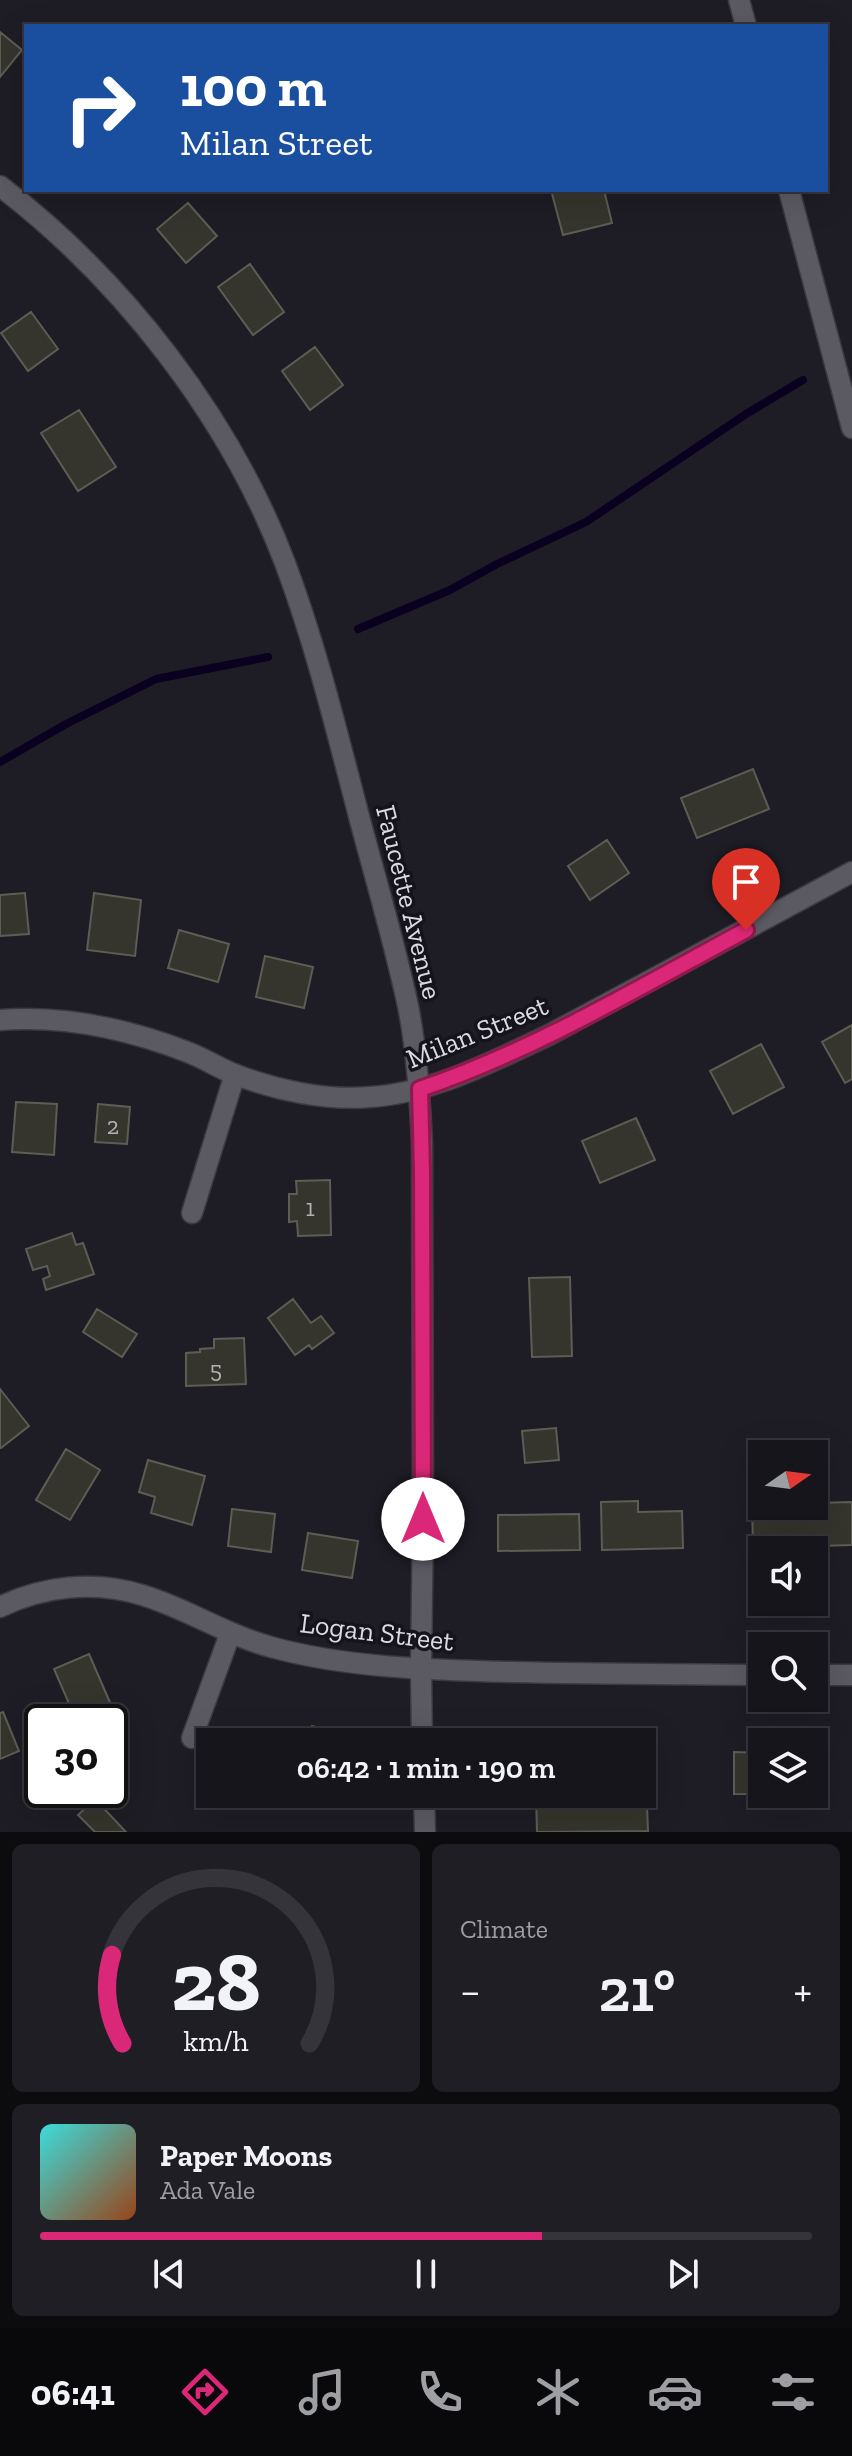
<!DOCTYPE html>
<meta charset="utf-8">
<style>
:root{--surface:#16151b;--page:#1f1e24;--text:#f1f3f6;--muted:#9e9fa3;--line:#35343a;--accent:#db2777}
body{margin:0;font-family:"Zilla Slab",serif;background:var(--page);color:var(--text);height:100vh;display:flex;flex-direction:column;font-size:30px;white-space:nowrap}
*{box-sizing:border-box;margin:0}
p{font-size:26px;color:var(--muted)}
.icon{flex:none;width:44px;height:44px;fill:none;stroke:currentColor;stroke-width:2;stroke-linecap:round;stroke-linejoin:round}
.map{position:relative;height:1832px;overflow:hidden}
.panel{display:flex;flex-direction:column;gap:12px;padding:12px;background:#0c0c0f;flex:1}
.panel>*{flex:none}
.guide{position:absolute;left:24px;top:24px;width:804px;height:168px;border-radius:0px;box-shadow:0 8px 32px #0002,0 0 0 2px var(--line);background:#1a4fa0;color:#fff;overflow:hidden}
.needle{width:52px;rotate:76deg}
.buttons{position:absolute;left:748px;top:1440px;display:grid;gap:16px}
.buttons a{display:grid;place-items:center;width:80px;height:80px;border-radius:0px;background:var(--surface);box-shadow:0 8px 32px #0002,0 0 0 2px var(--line);font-size:40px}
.speed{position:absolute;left:24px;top:1704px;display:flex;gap:16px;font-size:40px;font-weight:700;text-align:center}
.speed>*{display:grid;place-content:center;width:104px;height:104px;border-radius:50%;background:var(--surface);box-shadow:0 8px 32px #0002,0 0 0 2px var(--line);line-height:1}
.speed .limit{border:4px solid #111;border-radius:12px;background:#fff;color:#111}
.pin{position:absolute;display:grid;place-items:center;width:68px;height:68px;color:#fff;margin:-82px -34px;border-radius:50% 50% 50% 0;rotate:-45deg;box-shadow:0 0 8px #0007}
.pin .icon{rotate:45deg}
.me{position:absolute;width:88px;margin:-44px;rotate:0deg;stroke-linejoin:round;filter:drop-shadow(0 0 6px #0008)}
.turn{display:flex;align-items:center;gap:28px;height:168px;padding:0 24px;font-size:36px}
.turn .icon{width:104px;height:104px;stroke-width:2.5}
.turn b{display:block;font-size:56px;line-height:68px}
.big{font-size:60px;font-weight:600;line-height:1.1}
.panel .tile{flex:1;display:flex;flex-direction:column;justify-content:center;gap:12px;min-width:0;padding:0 28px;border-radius:12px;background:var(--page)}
.panel .dial{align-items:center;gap:0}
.dial svg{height:208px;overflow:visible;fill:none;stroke:var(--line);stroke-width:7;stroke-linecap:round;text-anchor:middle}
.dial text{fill:var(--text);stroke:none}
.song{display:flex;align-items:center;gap:24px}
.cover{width:96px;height:96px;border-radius:12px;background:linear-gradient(135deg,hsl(180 70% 55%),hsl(20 70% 35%))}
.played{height:8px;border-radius:4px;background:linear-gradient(90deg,var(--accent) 65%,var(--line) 65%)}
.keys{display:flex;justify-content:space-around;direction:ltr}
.heat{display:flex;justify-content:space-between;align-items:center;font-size:44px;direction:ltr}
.panel .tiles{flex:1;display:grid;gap:12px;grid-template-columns:1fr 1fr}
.tile:last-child{grid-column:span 2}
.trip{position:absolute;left:196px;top:1728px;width:460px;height:80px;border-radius:0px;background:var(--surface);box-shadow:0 8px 32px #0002,0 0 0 2px var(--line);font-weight:600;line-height:80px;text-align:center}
.tabs{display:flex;height:128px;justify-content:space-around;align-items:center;background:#09080b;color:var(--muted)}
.tabs .icon{width:56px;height:56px}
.tabs .selected{color:var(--accent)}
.tabs b{font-size:36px;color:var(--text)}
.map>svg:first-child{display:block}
</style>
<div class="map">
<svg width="852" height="1832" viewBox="0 0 852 1832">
<rect width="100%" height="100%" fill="#1e1c24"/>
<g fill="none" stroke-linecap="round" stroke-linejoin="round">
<path stroke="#0a0020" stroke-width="8" d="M358 629 450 590 497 564 586 522 746 414 803 380
M0 762 66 724 156 679 268 657"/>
</g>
<path fill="#35352d" stroke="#5c5d53" stroke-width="2" d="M0 32 22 50 0 77Z
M551 190H604L612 223 563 235Z
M188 203 217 236 186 263 157 229Z
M250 264 284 312 253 335 218 287Z
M31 312 58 349 28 371 1 333Z
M315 347 343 385 310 410 282 371Z
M79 410 116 467 78 491 41 433Z
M753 769 769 809 697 838 681 798Z
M607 840 629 873 590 900 568 866Z
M25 893 29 934 0 936V895Z
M94 893 141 900 135 956 87 950Z
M179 930 229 944 218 982 168 968Z
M265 956 313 967 304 1008 256 997Z
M852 1025V1079L845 1083 822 1042Z
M761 1044 784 1087 733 1114 710 1071Z
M16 1102 57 1104 54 1155 12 1152Z
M98 1104 130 1107 127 1144 95 1142Z
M636 1118 655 1160 600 1183 582 1141Z
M330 1180 331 1235 298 1236 297 1221 289 1222V1194H297L296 1181Z
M72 1233 76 1245 83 1243 94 1274 46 1290 43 1279 50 1276 47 1266 33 1270 26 1249Z
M570 1277 572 1356 532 1357 529 1278Z
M293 1299 311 1323 321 1316 334 1333 312 1349 309 1345 295 1355 268 1318Z
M97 1309 137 1334 122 1357 83 1332Z
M244 1338 246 1384 186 1386V1353L200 1352V1349L214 1348V1339Z
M0 1389 29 1426 1 1448 0 1447Z
M556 1428 559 1460 525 1463 522 1431Z
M66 1449 100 1470 70 1520 36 1500Z
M148 1460 205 1476 192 1525 151 1513 155 1497 139 1492Z
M638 1501V1512L682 1511 683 1548 602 1550 601 1502Z
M852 1502V1545L753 1548 752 1505 814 1506V1503Z
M232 1509 275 1514 271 1552 228 1546Z
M579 1514 580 1550 498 1551V1515Z
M308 1533 358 1541 352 1578 302 1570Z
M89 1654 112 1707 77 1722 54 1669Z
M3 1712 19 1751 0 1759V1713Z
M312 1726 345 1736 343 1742H308Z
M734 1752 762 1753V1794H814V1753H819L818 1795 734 1794Z
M642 1778H646L648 1831 537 1832 536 1794H642Z
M95 1799 126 1832H95L78 1815Z"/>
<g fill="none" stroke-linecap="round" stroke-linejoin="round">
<defs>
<path id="minor" d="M739 0 746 26
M0 186C123 280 230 418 285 563 317 648 338 737 361 824 377 884 395 945 408 1006 417 1051 420 1097 422 1144L423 1519 421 1668 422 1742
M789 190 852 428
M0 1020C66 1015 129 1029 190 1053 205 1059 219 1068 234 1074 275 1090 326 1101 370 1097 433 1093 491 1062 547 1036L852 872
M192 1213 235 1074
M0 1607C43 1586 95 1580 142 1595 186 1608 226 1635 271 1647 346 1668 436 1670 513 1672 596 1674 679 1674 762 1675
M814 1675H852
M192 1738 230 1634
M424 1794 425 1832"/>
</defs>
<use href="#minor" stroke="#3b3a3f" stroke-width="23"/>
<use href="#minor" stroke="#5b5962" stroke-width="20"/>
</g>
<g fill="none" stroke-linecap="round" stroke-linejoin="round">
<defs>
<path id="route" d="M423 1519 422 1171 420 1089C535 1050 640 987 746 930"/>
</defs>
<use href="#route" stroke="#8e194d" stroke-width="20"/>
<use href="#route" stroke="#db2777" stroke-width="14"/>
</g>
<g text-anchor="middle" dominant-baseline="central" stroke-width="7" stroke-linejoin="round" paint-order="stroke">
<g font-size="24" fill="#b2b1b2">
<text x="113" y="1125">2</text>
<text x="310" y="1207">1</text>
<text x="216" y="1369">5</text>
</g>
<g font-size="28" fill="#dbdadf" stroke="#15131b">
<text transform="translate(409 902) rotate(76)">Faucette Avenue</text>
<text transform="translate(477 1032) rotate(-22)">Milan Street</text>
<text transform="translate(377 1632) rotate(7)">Logan Street</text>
</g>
</g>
</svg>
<div class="buttons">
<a><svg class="needle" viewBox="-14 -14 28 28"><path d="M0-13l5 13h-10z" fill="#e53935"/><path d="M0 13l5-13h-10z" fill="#9e9fa3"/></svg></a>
<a><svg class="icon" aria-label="sound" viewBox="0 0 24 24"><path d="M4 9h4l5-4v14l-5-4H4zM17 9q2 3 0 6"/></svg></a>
<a><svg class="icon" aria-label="search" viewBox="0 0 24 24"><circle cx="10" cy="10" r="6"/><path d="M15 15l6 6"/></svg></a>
<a><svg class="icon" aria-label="layers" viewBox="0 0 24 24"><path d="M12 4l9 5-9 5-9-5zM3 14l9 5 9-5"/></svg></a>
</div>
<div class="speed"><div class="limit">30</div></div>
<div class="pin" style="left:746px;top:930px;background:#d93025"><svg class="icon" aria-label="arrive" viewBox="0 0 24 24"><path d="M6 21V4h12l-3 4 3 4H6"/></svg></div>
<svg class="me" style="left:423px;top:1519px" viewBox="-20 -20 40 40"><circle r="19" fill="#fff"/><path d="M0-13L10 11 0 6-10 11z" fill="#db2777"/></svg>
<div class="trip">06:42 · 1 min · 190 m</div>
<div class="guide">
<div class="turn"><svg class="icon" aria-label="right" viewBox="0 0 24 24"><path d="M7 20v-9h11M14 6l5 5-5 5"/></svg><div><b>100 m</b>Milan Street</div></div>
</div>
</div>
<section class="panel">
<div class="tiles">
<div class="tile dial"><svg viewBox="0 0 100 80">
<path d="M14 69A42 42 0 1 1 86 69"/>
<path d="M14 69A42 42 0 0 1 10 35" stroke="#db2777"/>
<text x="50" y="56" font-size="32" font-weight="700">28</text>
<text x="50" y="72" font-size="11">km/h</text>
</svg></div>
<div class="tile"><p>Climate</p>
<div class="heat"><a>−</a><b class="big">21°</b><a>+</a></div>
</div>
<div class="tile">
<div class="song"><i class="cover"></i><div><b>Paper Moons</b><p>Ada Vale</p></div></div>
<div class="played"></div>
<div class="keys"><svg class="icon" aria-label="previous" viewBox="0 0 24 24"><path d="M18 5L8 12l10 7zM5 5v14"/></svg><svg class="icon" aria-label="pause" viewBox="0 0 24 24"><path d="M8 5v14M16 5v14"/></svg><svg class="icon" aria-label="next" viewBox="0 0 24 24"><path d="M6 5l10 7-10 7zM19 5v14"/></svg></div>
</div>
</div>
</section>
<nav class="tabs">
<b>06:41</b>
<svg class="icon selected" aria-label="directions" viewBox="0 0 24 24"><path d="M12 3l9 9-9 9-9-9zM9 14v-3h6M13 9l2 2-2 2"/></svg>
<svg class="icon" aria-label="music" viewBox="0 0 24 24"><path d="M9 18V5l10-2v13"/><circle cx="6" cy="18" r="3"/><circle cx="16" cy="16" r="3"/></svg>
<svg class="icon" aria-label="phone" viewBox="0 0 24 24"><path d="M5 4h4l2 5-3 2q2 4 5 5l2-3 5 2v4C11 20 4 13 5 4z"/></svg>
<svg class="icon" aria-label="climate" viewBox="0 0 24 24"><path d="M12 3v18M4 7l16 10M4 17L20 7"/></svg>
<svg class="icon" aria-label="car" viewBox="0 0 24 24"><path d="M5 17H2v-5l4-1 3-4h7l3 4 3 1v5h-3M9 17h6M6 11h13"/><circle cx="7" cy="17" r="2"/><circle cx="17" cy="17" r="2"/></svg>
<svg class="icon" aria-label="filters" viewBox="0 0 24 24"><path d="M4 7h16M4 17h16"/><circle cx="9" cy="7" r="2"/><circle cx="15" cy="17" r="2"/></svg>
</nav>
